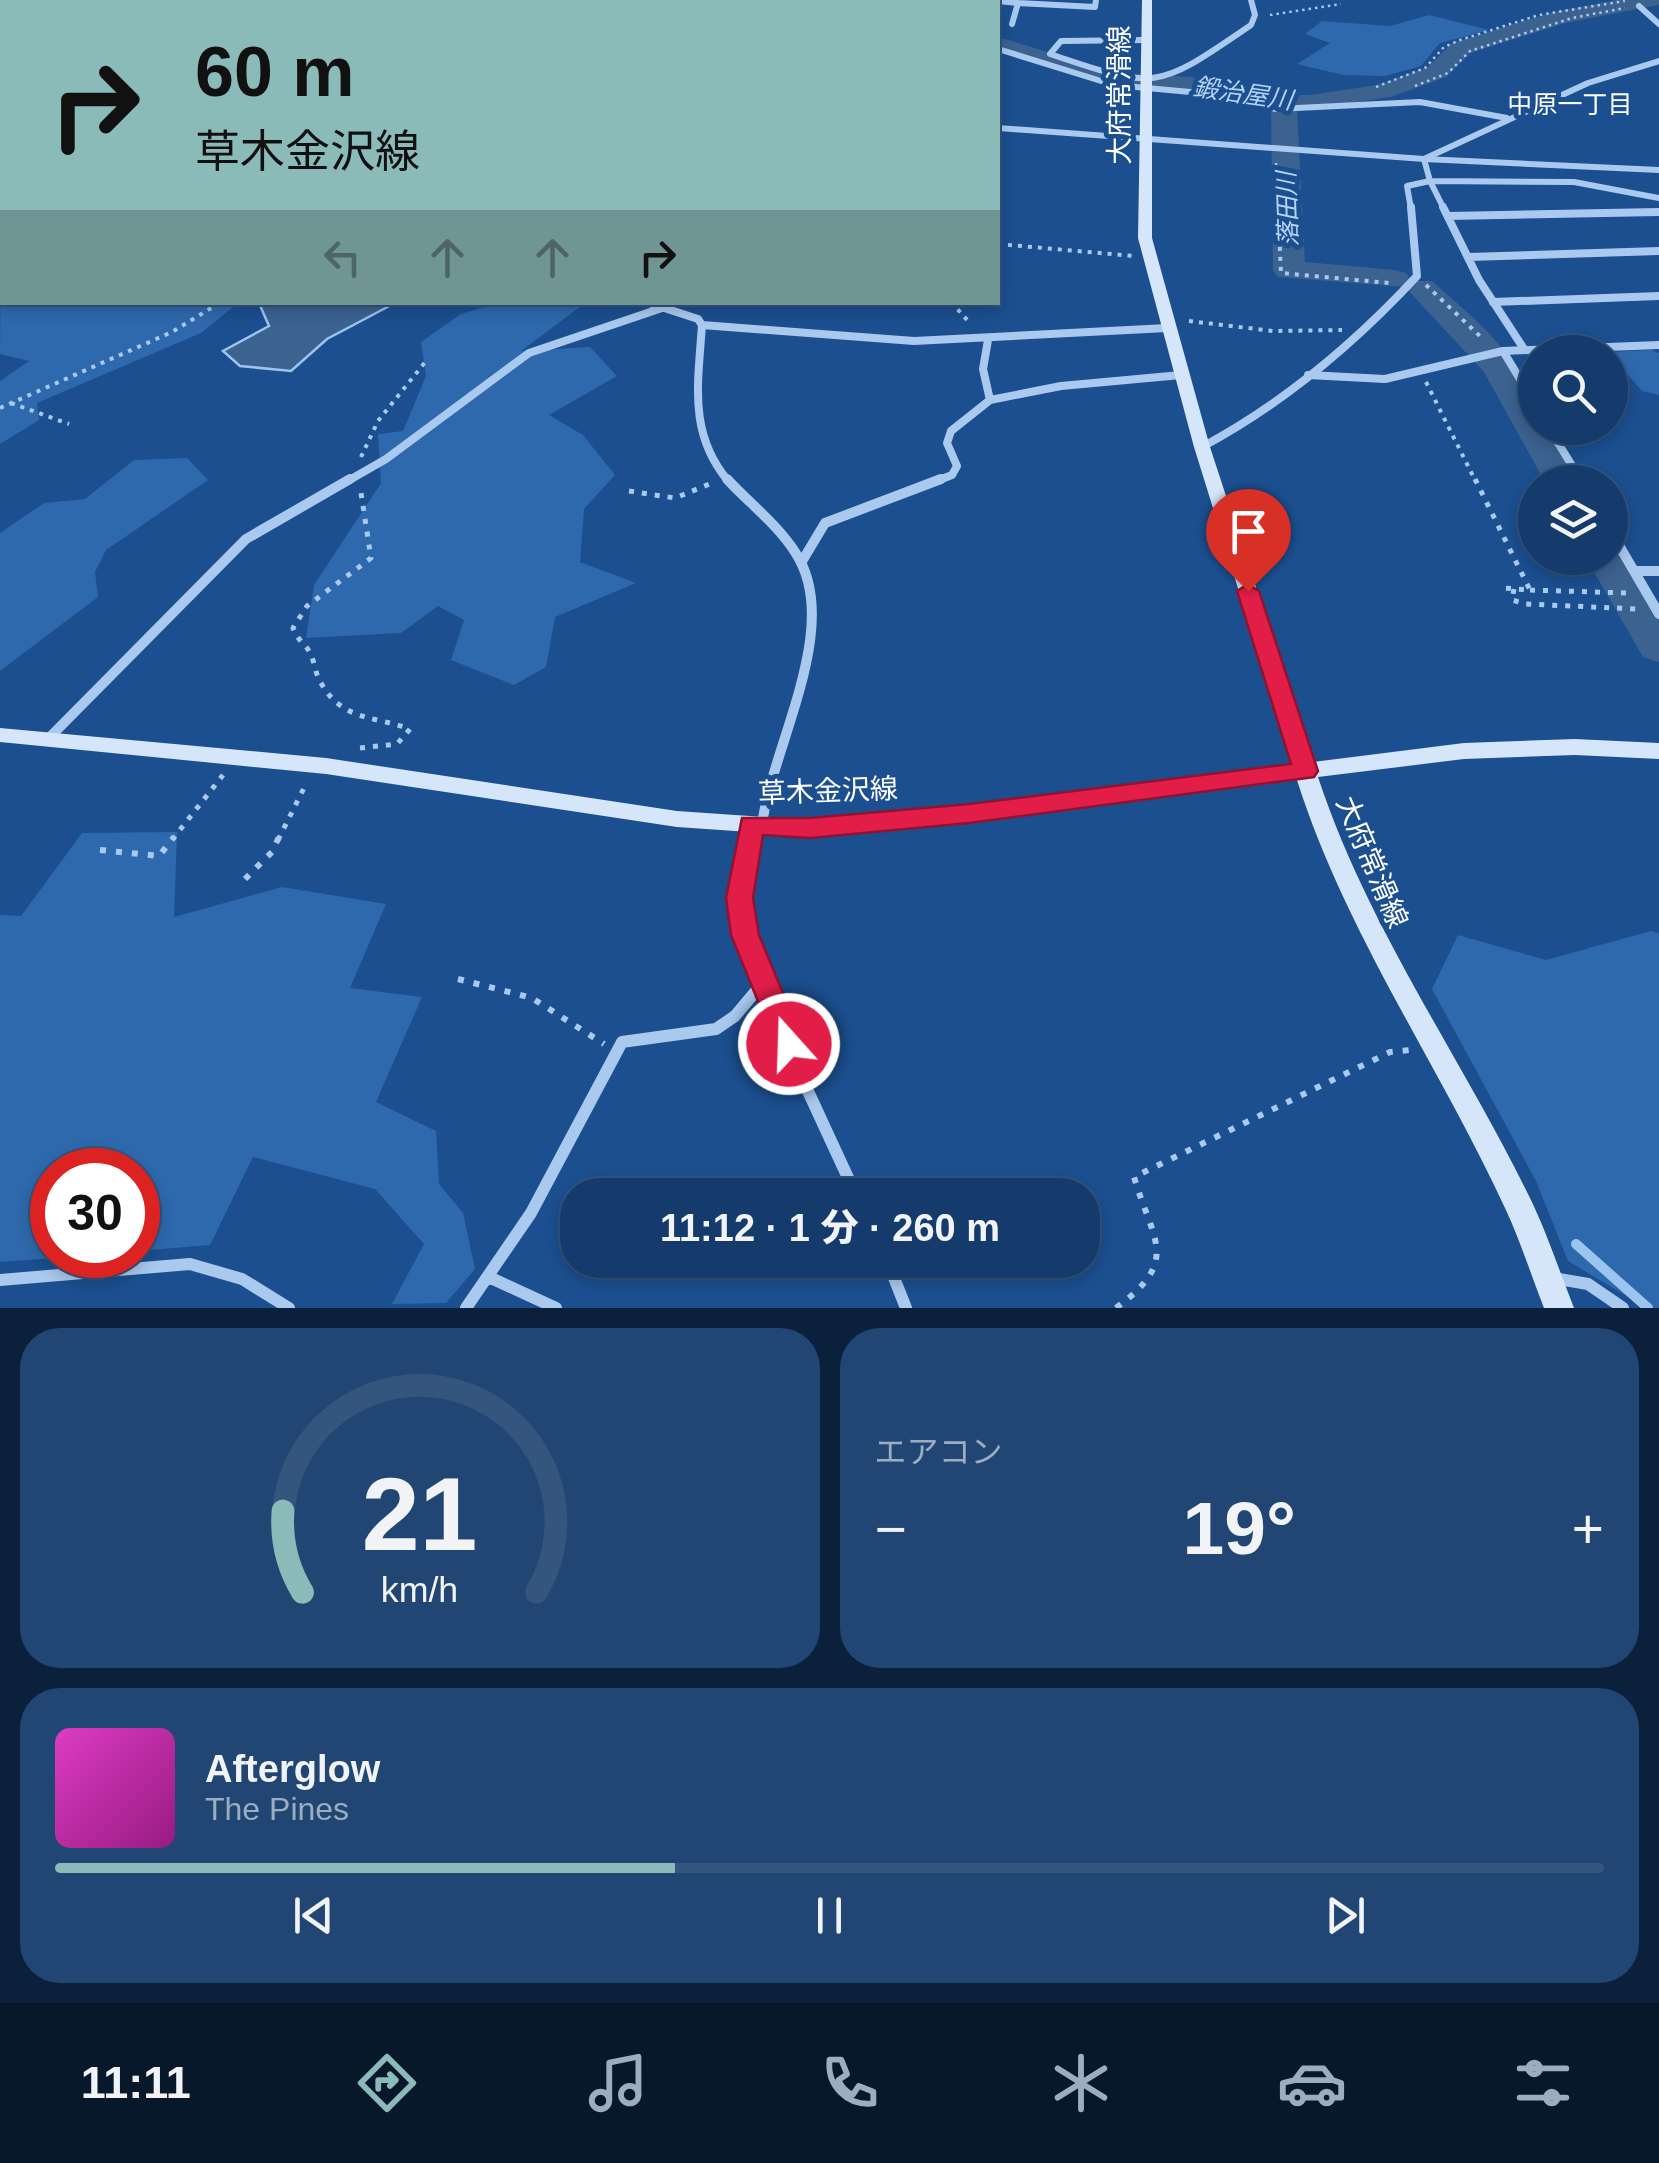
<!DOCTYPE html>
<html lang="ja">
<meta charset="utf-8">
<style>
:root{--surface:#143b6b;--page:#214673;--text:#f1f3f6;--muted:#9dadc1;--line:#33557e;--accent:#8bbbb9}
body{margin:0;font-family:Arial,"Noto Sans JP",sans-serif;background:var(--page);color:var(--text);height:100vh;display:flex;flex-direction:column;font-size:38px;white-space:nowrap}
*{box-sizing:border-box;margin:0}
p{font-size:32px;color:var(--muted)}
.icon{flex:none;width:55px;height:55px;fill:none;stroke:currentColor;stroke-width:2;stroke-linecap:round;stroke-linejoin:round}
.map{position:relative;height:1308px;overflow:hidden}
.details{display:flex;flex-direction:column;gap:20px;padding:20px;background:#0b203b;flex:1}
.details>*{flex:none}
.top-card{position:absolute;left:0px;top:0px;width:1000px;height:305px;box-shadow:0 5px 15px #0003,0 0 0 2px var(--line);background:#8bbbb9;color:#111;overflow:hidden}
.fabs{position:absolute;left:1518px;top:335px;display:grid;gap:20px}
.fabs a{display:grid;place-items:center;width:110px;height:110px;border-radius:50%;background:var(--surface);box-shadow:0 5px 15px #0003,0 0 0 2px var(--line);font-size:50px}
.speed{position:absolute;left:30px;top:1148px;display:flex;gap:20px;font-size:50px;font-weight:700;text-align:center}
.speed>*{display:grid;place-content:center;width:130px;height:130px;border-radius:50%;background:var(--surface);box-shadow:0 5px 15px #0003,0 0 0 2px var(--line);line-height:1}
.speed .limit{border:15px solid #d22;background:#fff;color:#111}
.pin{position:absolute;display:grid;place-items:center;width:85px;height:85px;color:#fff;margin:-102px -42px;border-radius:50% 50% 50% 0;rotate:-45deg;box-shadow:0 0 10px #0007}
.pin .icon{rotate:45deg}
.me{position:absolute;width:110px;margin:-55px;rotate:340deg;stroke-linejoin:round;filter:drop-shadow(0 0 8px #0008)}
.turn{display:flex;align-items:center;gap:35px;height:210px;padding:0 30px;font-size:45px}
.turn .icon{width:130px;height:130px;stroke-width:2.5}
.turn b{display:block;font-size:70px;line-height:85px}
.lanes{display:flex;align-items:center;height:95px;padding:0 30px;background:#0003;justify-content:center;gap:50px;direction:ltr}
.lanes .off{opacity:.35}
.big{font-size:75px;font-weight:800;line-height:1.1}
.details .tile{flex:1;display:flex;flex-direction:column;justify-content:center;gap:15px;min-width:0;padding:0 35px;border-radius:40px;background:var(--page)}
.details .dial{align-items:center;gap:0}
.dial svg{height:260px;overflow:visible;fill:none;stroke:var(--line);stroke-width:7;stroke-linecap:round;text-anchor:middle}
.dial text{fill:var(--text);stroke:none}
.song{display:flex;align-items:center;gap:30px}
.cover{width:120px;height:120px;border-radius:15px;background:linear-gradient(135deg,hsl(310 70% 55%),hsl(310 70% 35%))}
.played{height:10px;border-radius:5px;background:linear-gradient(90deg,var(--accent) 40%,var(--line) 40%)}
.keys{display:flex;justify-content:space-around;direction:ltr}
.heat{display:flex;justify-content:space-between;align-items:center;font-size:55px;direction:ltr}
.details .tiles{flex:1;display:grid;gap:20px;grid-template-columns:1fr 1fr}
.tile:last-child{grid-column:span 2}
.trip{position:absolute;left:560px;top:1178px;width:540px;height:100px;border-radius:40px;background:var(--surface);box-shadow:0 5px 15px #0003,0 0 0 2px var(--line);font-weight:800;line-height:100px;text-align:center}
.tabs{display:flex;height:160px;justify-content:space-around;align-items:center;background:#08182b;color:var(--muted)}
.tabs .icon{width:70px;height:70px}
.tabs .selected{color:var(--accent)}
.tabs b{font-size:45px;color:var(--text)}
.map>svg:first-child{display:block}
</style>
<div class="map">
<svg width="1659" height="1308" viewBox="0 0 1659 1308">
<rect width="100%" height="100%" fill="#1b4f8f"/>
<path fill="#2e69ad" d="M1429 15 1489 30 1440 43 1421 66 1385 76 1343 75 1297 64 1330 43 1305 34 1322 21 1390 26Z
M2 108V302L238 303 201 333 37 403 39 420 0 444V381L29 361 0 354Z
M497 303 581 306 521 351 590 347 617 376 549 415 583 435 615 475 584 509 580 562 636 583 555 617 546 667 514 685 451 660 464 620 438 606 401 633 306 638 314 585 381 483 378 434 403 431 426 376 421 342 461 314Z
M1651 350 1659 353V395L1642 391 1608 352Z
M187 458 208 480 106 550 95 572 98 597 0 671V533L44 503 85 499 134 460Z
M177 832 174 917 282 887 386 904 350 988 422 997 376 1102 436 1131 439 1184 463 1213 475 1269 446 1303 392 1304 424 1244 375 1189 253 1157 210 1245 138 1251V1170H52V1255H95L0 1262V915L21 916 82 833Z
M1651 931 1659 933V1308H1646L1568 1261 1536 1181 1432 989 1458 935 1546 960Z"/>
<path fill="#3c6290" stroke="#9cc4f0" stroke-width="2.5" d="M259 303H395L327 339 291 371 240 366 223 351 269 326Z"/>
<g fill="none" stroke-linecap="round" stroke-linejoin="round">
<path stroke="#9cc4f0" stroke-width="10" d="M1576 1244 1648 1308"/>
<path fill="#3c6290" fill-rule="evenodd" d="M883 0H911L912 2H884Z
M1616 0H1659V5L1565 23 1470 53 1446 77 1391 97 1297 111 1305 262 1395 270 1406 273 1411 281H1432C1476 321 1535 364 1535 428H1551L1583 482H1545L1484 372 1405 287 1278 277 1273 270 1271 108 1218 95 1112 87 998 52V37L1114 72 1218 79 1284 95H1310L1377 85 1428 67 1452 43 1553 12Z
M1610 546 1622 549 1659 610V662L1643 657 1586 558H1610Z"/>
<path stroke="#a9c9ee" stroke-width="2.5" stroke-dasharray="2.5 4" stroke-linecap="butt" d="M882 0 889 2
M146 2 150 0
M1270 15 1341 4
M1415 86 1448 73 1470 51 1572 18 1625 8
M1376 87 1425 68 1444 47 1460 40 1539 15 1625 1
M1276 163 1278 209"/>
<path stroke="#a9c9ee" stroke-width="4" stroke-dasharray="4 6" stroke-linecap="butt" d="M1278 207 1281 273 1389 283
M998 244 1134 256
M1426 285 1483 339
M951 302 969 322
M1189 321 1273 331 1342 330
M1426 382 1476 482
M11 403 69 424
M0 408 172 332 221 302
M361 457 378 421 426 361"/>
<path stroke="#a9c9ee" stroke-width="5" stroke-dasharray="5 8" stroke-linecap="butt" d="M1475 479 1530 590 1503 588
M629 491 675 498 712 483
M1514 589 1512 600 1526 604 1637 609
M1530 590 1627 593
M360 748 397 744 410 729C375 716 342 721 321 683 315 674 315 662 310 653 306 644 297 640 293 628L307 606 371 558 361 493
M172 840 223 775
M278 840 307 782"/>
<path stroke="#a9c9ee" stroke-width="6" stroke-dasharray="6 10" stroke-linecap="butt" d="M100 850 159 856 174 837
M245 879 272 852 279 837
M458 979 532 998 604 1044
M1116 1308C1181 1260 1153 1242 1134 1177L1390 1052 1410 1050"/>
<path stroke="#a9c9ee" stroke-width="6" d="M679 0 710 2
M988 0 1018 3 1012 24
M1018 3 1095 7 1096 0
M0 4 7 0
M1639 6 1659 24
M1146 40 1061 41 1050 54C1159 91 1157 89 1251 25L1255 15 1251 0
M998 49 1114 85 1212 94 1276 109 1420 102 1507 118
M1411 209 1407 186 1430 181 1424 159 1588 83 1659 61
M1444 209 1430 181 1574 182 1659 198"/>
<path stroke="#a9c9ee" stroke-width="8" d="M1443 207 1479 280 1524 349
M1448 216 1659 212
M1469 257 1659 251
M646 302 698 319 702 325 914 341 1167 328
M1493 302 1659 296
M702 325C698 384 688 434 729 482
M1308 375 1385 379 1503 351
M990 400 1061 386 1181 375
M1535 404 1503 351 1659 345
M1549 428 1582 482
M1202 447C1284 403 1354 344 1417 276L1411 207
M346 482 386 459 529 353 662 308
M934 482 952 475 957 466 947 443 951 431 990 400 983 369 988 340"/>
<path stroke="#a9c9ee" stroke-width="10" d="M727 479C749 503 777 524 795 552 844 625 772 745 762 825
M1610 530 1659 614
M801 563 825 523 941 479
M1634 571H1659
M47 740 246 539 350 479
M749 840 751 824"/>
<path stroke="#a9c9ee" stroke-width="12" d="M749 837 740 898 745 935 801 1076 856 1195
M887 1260 906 1308
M491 1278 556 1308
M1553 1278 1588 1284 1623 1308
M0 1280 190 1264 242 1279 289 1308
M466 1308 531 1213 622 1042 716 1029 735 1016 766 979"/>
<path fill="#a9c9ee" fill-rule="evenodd" d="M0 46H2V52H0Z
M998 125 1424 156 1659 167V173L1424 162 998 131Z"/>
<path fill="#d6e6fa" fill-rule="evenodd" d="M1142 0H1152V238L1210 447 1313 762 1464 743 1575 739 1659 743V759L1575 755 1464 759 1318 777C1367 926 1459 1054 1528 1194 1546 1230 1559 1270 1574 1308H1544C1531 1275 1520 1240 1505 1208 1438 1063 1345 932 1297 780L969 821 809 836 677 827 326 774 0 742V728L326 758 677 811 809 820 969 805 1293 765 1194 447 1138 238Z"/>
</g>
<path fill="#e11d48" stroke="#92132f" stroke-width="2.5" d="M1248 584 1259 591 1318 771 1314 777 969 823 810 838 763 835 753 898 759 935 804 1044 799 1053 789 1057 779 1053 731 935 726 898 742 818H810L969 804 1291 764 1237 591Z"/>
<g text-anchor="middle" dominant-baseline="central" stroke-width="10" stroke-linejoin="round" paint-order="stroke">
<g font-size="25" font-style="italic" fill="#b5d3f5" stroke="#1b4f8f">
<text transform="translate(1243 93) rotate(8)">鍛治屋川</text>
<text transform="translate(1287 209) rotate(-92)">落田川</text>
</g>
<g font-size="25" fill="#fff" stroke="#1b4f8f">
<text x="1570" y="104">中原一丁目</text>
</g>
<g font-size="28" fill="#fff" stroke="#1b4f8f">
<text transform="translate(1119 95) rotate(-90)">大府常滑線</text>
<text transform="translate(828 791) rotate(-2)">草木金沢線</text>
<text transform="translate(1372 862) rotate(67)">大府常滑線</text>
</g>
</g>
</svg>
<div class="fabs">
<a><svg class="icon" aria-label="search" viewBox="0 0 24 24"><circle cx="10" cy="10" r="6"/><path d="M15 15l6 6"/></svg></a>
<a><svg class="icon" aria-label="layers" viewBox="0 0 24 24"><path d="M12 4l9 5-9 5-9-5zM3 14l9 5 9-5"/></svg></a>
</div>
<div class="speed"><div class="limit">30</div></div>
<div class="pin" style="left:1248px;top:591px;background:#d93025"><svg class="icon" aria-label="arrive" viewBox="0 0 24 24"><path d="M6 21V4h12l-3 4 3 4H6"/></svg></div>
<svg class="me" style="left:789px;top:1044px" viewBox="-20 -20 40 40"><circle r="17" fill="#e11d48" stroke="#fff" stroke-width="3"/><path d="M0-11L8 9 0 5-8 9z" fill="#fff"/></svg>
<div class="trip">11:12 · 1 分 · 260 m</div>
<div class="top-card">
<div class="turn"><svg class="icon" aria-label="right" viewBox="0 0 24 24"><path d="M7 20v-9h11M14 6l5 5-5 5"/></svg><div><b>60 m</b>草木金沢線</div></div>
<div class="lanes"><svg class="icon off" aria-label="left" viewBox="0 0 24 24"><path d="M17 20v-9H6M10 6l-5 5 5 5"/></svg><svg class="icon off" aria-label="ahead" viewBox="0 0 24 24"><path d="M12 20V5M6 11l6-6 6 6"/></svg><svg class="icon off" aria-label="ahead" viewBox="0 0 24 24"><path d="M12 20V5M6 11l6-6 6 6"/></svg><svg class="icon" aria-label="right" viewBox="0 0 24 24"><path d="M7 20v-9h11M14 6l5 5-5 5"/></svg></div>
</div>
</div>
<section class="details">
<div class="tiles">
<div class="tile dial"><svg viewBox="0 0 100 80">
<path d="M14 69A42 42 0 1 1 86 69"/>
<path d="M14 69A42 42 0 0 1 8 44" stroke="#8bbbb9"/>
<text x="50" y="56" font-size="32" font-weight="700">21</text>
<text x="50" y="72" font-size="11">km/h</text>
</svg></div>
<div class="tile"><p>エアコン</p>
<div class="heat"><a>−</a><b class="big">19°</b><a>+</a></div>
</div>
<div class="tile">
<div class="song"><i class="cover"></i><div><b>Afterglow</b><p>The Pines</p></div></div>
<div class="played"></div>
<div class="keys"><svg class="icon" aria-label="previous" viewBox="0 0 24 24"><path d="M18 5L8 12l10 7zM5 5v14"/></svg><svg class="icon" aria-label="pause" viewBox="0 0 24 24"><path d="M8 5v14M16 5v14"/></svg><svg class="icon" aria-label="next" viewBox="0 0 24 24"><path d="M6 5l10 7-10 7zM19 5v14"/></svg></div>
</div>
</div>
</section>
<nav class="tabs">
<b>11:11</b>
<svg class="icon selected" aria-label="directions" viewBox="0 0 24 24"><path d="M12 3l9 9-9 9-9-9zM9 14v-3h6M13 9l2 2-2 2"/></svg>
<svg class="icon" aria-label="music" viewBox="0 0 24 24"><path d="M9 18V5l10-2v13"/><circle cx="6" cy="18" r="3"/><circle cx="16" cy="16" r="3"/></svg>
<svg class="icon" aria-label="phone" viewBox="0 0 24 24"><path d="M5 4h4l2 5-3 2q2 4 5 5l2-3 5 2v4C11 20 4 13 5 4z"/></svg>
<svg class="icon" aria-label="climate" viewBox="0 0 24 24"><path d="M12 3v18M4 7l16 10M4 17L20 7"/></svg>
<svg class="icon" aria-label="car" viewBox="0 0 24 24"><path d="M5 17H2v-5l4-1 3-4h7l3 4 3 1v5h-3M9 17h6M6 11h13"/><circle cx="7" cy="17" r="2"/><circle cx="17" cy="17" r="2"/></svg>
<svg class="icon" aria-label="filters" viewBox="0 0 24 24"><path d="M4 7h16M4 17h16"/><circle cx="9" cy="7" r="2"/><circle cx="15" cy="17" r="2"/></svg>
</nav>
